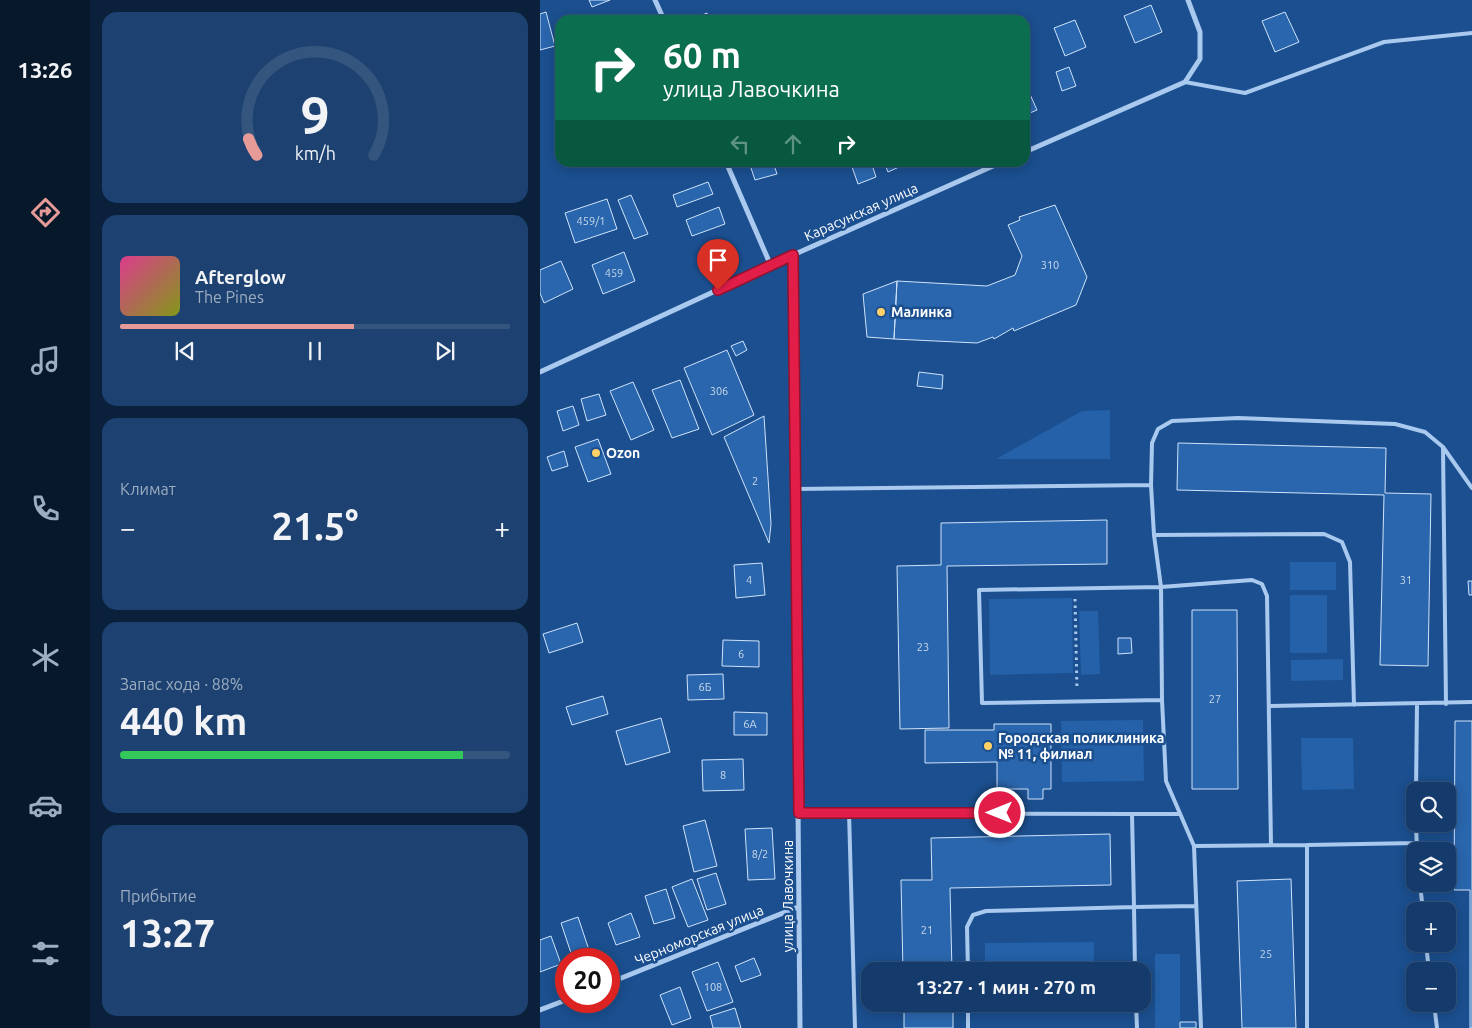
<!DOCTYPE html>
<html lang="ru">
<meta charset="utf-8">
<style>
:root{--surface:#143b6b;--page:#1d4271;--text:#f1f3f6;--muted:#9dadc1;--line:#33557e;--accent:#e69b98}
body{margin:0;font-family:Ubuntu,sans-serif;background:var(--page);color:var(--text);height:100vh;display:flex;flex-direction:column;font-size:19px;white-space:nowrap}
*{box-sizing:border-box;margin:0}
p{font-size:16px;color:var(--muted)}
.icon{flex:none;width:28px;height:28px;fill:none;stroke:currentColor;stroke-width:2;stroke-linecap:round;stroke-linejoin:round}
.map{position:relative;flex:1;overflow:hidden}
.drawer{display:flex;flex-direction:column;gap:12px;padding:12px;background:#0b203b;width:450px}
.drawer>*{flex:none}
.banner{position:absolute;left:15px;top:15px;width:475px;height:152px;border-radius:15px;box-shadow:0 2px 12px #0003,0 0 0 1px var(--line);background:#0b6e4f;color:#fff;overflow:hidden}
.fabs{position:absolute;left:866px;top:782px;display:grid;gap:10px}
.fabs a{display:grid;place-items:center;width:50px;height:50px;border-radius:10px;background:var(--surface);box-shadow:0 2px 12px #0003,0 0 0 1px var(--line);font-size:25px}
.speed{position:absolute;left:15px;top:948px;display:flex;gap:10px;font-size:25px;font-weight:700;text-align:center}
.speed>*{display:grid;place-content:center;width:65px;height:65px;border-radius:50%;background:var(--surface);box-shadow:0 2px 12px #0003,0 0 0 1px var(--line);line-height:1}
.speed .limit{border:8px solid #d22;background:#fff;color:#111}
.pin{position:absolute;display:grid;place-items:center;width:42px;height:42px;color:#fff;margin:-51px -21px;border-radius:50% 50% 50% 0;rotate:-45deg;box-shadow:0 0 5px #0007}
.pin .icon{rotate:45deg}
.me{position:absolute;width:55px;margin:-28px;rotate:270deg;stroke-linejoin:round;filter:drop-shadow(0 0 4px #0008)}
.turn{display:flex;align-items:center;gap:18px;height:105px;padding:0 25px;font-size:22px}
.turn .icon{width:65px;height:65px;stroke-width:2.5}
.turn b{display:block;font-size:35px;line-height:42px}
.lanes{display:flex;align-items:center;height:48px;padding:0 25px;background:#0003;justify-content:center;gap:25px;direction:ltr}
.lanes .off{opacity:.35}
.big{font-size:38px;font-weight:700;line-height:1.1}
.drawer .widget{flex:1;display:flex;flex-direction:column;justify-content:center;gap:8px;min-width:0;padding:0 18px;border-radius:15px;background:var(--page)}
.drawer .dial{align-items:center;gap:0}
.dial svg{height:130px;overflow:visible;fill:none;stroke:var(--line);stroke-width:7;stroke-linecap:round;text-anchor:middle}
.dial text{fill:var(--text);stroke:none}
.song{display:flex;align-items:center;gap:15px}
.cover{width:60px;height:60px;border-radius:8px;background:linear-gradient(135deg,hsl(330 70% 55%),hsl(70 70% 35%))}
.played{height:5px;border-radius:2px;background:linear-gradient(90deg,var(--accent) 60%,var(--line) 60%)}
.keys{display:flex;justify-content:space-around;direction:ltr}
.heat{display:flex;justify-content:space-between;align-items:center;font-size:28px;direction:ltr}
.charge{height:8px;border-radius:4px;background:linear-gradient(90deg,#34c759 88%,var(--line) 0)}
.trip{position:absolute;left:321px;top:962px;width:290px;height:50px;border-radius:15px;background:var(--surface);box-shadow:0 2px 12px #0003,0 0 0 1px var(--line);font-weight:700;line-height:50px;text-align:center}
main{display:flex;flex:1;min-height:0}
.dock{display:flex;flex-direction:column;width:90px;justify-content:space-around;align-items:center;background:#08182b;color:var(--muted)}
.dock .icon{width:35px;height:35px}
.dock .on{color:var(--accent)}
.dock b{font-size:22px;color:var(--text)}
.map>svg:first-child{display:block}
</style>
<main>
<nav class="dock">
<b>13:26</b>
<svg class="icon on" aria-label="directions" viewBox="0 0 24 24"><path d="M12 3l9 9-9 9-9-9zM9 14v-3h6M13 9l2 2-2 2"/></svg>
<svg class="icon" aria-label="music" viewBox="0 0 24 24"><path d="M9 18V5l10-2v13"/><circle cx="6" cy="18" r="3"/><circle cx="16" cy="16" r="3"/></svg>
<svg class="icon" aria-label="phone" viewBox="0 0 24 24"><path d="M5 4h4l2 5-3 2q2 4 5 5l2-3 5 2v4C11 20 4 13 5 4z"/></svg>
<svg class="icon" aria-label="climate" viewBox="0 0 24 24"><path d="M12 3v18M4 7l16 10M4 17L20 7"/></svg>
<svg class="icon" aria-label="car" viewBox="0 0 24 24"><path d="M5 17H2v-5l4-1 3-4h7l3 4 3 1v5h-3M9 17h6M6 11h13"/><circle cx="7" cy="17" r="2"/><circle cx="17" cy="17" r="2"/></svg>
<svg class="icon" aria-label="filters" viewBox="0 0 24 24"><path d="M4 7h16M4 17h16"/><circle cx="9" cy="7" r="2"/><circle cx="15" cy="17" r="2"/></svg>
</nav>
<section class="drawer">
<div class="widget dial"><svg viewBox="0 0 100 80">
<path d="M14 69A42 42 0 1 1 86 69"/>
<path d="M14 69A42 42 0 0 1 9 59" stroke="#e69b98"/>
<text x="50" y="56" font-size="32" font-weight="700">9</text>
<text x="50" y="72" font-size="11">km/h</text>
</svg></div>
<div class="widget">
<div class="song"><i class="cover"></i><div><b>Afterglow</b><p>The Pines</p></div></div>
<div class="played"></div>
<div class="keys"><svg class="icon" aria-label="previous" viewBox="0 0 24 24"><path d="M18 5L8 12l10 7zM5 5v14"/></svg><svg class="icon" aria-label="pause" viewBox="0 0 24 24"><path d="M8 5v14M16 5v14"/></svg><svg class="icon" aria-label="next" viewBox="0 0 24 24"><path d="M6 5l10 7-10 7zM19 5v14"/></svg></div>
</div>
<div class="widget"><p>Климат</p>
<div class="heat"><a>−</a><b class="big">21.5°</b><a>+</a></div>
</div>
<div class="widget"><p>Запас хода · 88%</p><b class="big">440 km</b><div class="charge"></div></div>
<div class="widget"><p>Прибытие</p><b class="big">13:27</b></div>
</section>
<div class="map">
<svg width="932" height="1028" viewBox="0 0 932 1028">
<rect width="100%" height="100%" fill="#1b4f8f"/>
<path fill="#2461a8" d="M570 410V459H456L542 411Z
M750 562H796V590H750Z
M750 595H787V653H750Z
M532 598 533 673 450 675 449 599Z
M539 611H558L560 674 541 675Z
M803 659V680L751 681V660Z
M603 720 604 781 522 782 521 721Z
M761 738H813L814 789 762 790Z
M554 942V971H445V943Z
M615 954H640V1028H615Z
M445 1004H555V1006H445Z"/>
<path fill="#2a66ad" stroke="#cfe3fa" d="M49 0H70L52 7Z
M611 5 622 32 595 43 584 16Z
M6 12 15 46 0 50V14Z
M745 12 759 42 735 52 722 21Z
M167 13 169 20H150Z
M535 20 546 47 525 56 514 28Z
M529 67 536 86 522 91 516 72Z
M485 83 497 110 485 115Z
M209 162H233L237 174 215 180Z
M316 162H331L336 177 318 184 311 164Z
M344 162H358L359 167 348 172Z
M168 182 173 194 137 207 133 195Z
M91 195 108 234 94 239 78 200Z
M67 199 77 229 35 243 25 213Z
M515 205 547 277 536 305 474 331 473 328 454 339 453 337 437 343 354 339 357 281 447 286 475 275 482 256 468 225 480 220 479 217Z
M179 207 185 224 152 236 146 220Z
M84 252 95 281 63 294 52 265Z
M21 261 33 289 4 303 0 293V270Z
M357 281 354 339 327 337 323 294Z
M203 341 207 350 196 356 191 346Z
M187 350 214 415 172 435 144 368Z
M379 372 403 375 402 389 377 386Z
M140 380 159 429 132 438 112 390Z
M93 382 114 430 91 440 70 391Z
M59 394 66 415 47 421 41 399Z
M33 406 39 425 23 431 17 411Z
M224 416 231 524 229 543 184 437Z
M58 439 71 474 48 482 35 447Z
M638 443 846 448 845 493 891 494 888 666 840 665 844 495 637 490Z
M24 451 28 466 12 471 7 457Z
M567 520V564L407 566 409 728 360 729 357 566 401 565V523Z
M222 563 225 595 196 598 194 565Z
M928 581H932V595H929Z
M652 610H697L698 789H652Z
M37 623 43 642 9 653 3 634Z
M578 638H591L592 653 578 654Z
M183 640 219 641V667L182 666Z
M183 674 184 699 148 700 147 675Z
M63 696 68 714 32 725 26 707Z
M194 712 227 713V735H194Z
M121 718 130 752 86 765 76 731Z
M915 721H932V1028H930V890H914Z
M454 724H511V789H503V799H488V789H457V762L385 763V730H454Z
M203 759 204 790 163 791 162 760Z
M165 820 177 866 154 872 143 826Z
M232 828 235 879 208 880 205 829Z
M570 834 571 885 410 888 412 971H363L361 880H392L391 838Z
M176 873 186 904 167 910 157 879Z
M152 879 168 920 148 927 132 887Z
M751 879 756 1028H702L697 881Z
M126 889 135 918 114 924 105 896Z
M91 913 100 937 76 945 68 923Z
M38 917 52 959H33L21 923Z
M11 936 21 964 0 972V940Z
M214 958 221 975 201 982 195 966Z
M178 962 193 1002 167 1011 152 972Z
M140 987 151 1018 132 1025 120 995Z
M364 1004H413V1028H364Z
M195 1008 201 1028H173L170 1016Z
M640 1022H656V1028H640Z"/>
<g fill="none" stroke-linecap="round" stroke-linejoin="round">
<path stroke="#a9c9ee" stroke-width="3" stroke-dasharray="2.5 4" stroke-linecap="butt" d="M535 599 537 690"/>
<path stroke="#a9c9ee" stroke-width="4" d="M645 82 705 93 844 42 932 33
M903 447 906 704
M254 489 611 485
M614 535 784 534 802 542 810 562 814 705
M622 700 442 703 439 590 621 587 712 580 722 584 727 596 731 845
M729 706 932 702
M876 791 877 704
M309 812 315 1028
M259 813 592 814 594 907 446 911 433 915 427 927 428 971
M592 814H640
M876 824 877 851
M767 845 876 843
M654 846 626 781 622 700 621 587 614 535 611 485 612 443 618 429 632 421 698 418 855 424 885 432 903 447 932 488
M880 884 883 911
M886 944 889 971
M595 971 594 907 656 906
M428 1004V1028
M596 1004 597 1028
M894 1004 897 1028
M661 1028 654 846 767 845V1028"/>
<path stroke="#a9c9ee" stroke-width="5" d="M115 0 124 20
M485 152 645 82 660 59V32L648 0
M186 162 231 266
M253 255 260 1028
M0 372 253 255 462 162
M69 983 258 907
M0 1010 26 1000"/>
</g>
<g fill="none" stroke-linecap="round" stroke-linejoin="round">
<defs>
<path id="route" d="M178 290 253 255 259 813H460"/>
</defs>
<use href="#route" stroke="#92132f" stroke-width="12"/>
<use href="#route" stroke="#e11d48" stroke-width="9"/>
</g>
<g fill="#ffd166" stroke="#1b4f8f" stroke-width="2">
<circle cx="341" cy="312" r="5"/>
<circle cx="56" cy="453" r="5"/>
<circle cx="448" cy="746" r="5"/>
</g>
<g text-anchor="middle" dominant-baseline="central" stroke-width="5" stroke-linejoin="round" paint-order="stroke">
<g font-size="11" fill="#cad9ea">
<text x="51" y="221">459/1</text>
<text x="510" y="265">310</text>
<text x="74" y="273">459</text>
<text x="179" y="391">306</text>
<text x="215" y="481">2</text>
<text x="209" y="580">4</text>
<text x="866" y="580">31</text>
<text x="383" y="647">23</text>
<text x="201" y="654">6</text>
<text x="165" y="687">6Б</text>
<text x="675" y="699">27</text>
<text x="210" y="724">6А</text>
<text x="183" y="775">8</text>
<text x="220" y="854">8/2</text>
<text x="387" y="930">21</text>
<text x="726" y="954">25</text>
<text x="173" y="987">108</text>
</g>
<g font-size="14" fill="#fff" stroke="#1b4f8f">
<text transform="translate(321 212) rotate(-24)">Карасунская улица</text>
<text transform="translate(248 896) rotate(-90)">улица Лавочкина</text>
<text transform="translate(159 935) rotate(-22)">Черноморская улица</text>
</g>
<g font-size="14" font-weight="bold" fill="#fff" stroke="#1b4f8f" text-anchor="start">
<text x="351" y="312">Малинка</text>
<text x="66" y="453">Ozon</text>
<text x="458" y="738">Городская поликлиника<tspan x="458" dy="16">№ 11, филиал</tspan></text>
</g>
</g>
</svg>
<div class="fabs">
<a><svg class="icon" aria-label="search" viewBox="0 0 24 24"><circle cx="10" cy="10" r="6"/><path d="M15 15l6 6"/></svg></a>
<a><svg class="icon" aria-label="layers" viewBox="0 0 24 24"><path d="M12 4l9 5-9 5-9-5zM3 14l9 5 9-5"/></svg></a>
<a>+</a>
<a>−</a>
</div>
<div class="speed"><div class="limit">20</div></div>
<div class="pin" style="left:178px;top:290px;background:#d93025"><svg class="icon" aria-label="arrive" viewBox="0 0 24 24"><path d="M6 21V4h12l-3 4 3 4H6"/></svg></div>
<svg class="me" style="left:460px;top:813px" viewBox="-20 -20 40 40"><circle r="17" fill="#e11d48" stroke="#fff" stroke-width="3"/><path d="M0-11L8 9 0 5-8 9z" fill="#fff"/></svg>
<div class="trip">13:27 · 1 мин · 270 m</div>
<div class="banner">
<div class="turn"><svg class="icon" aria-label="right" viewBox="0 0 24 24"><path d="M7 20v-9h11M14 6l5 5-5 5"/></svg><div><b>60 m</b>улица Лавочкина</div></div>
<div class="lanes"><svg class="icon off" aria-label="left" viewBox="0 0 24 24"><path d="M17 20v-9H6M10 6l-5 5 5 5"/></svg><svg class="icon off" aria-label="ahead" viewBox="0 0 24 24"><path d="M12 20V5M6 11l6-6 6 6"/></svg><svg class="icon" aria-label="right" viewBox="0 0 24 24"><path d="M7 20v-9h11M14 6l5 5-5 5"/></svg></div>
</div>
</div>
</main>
